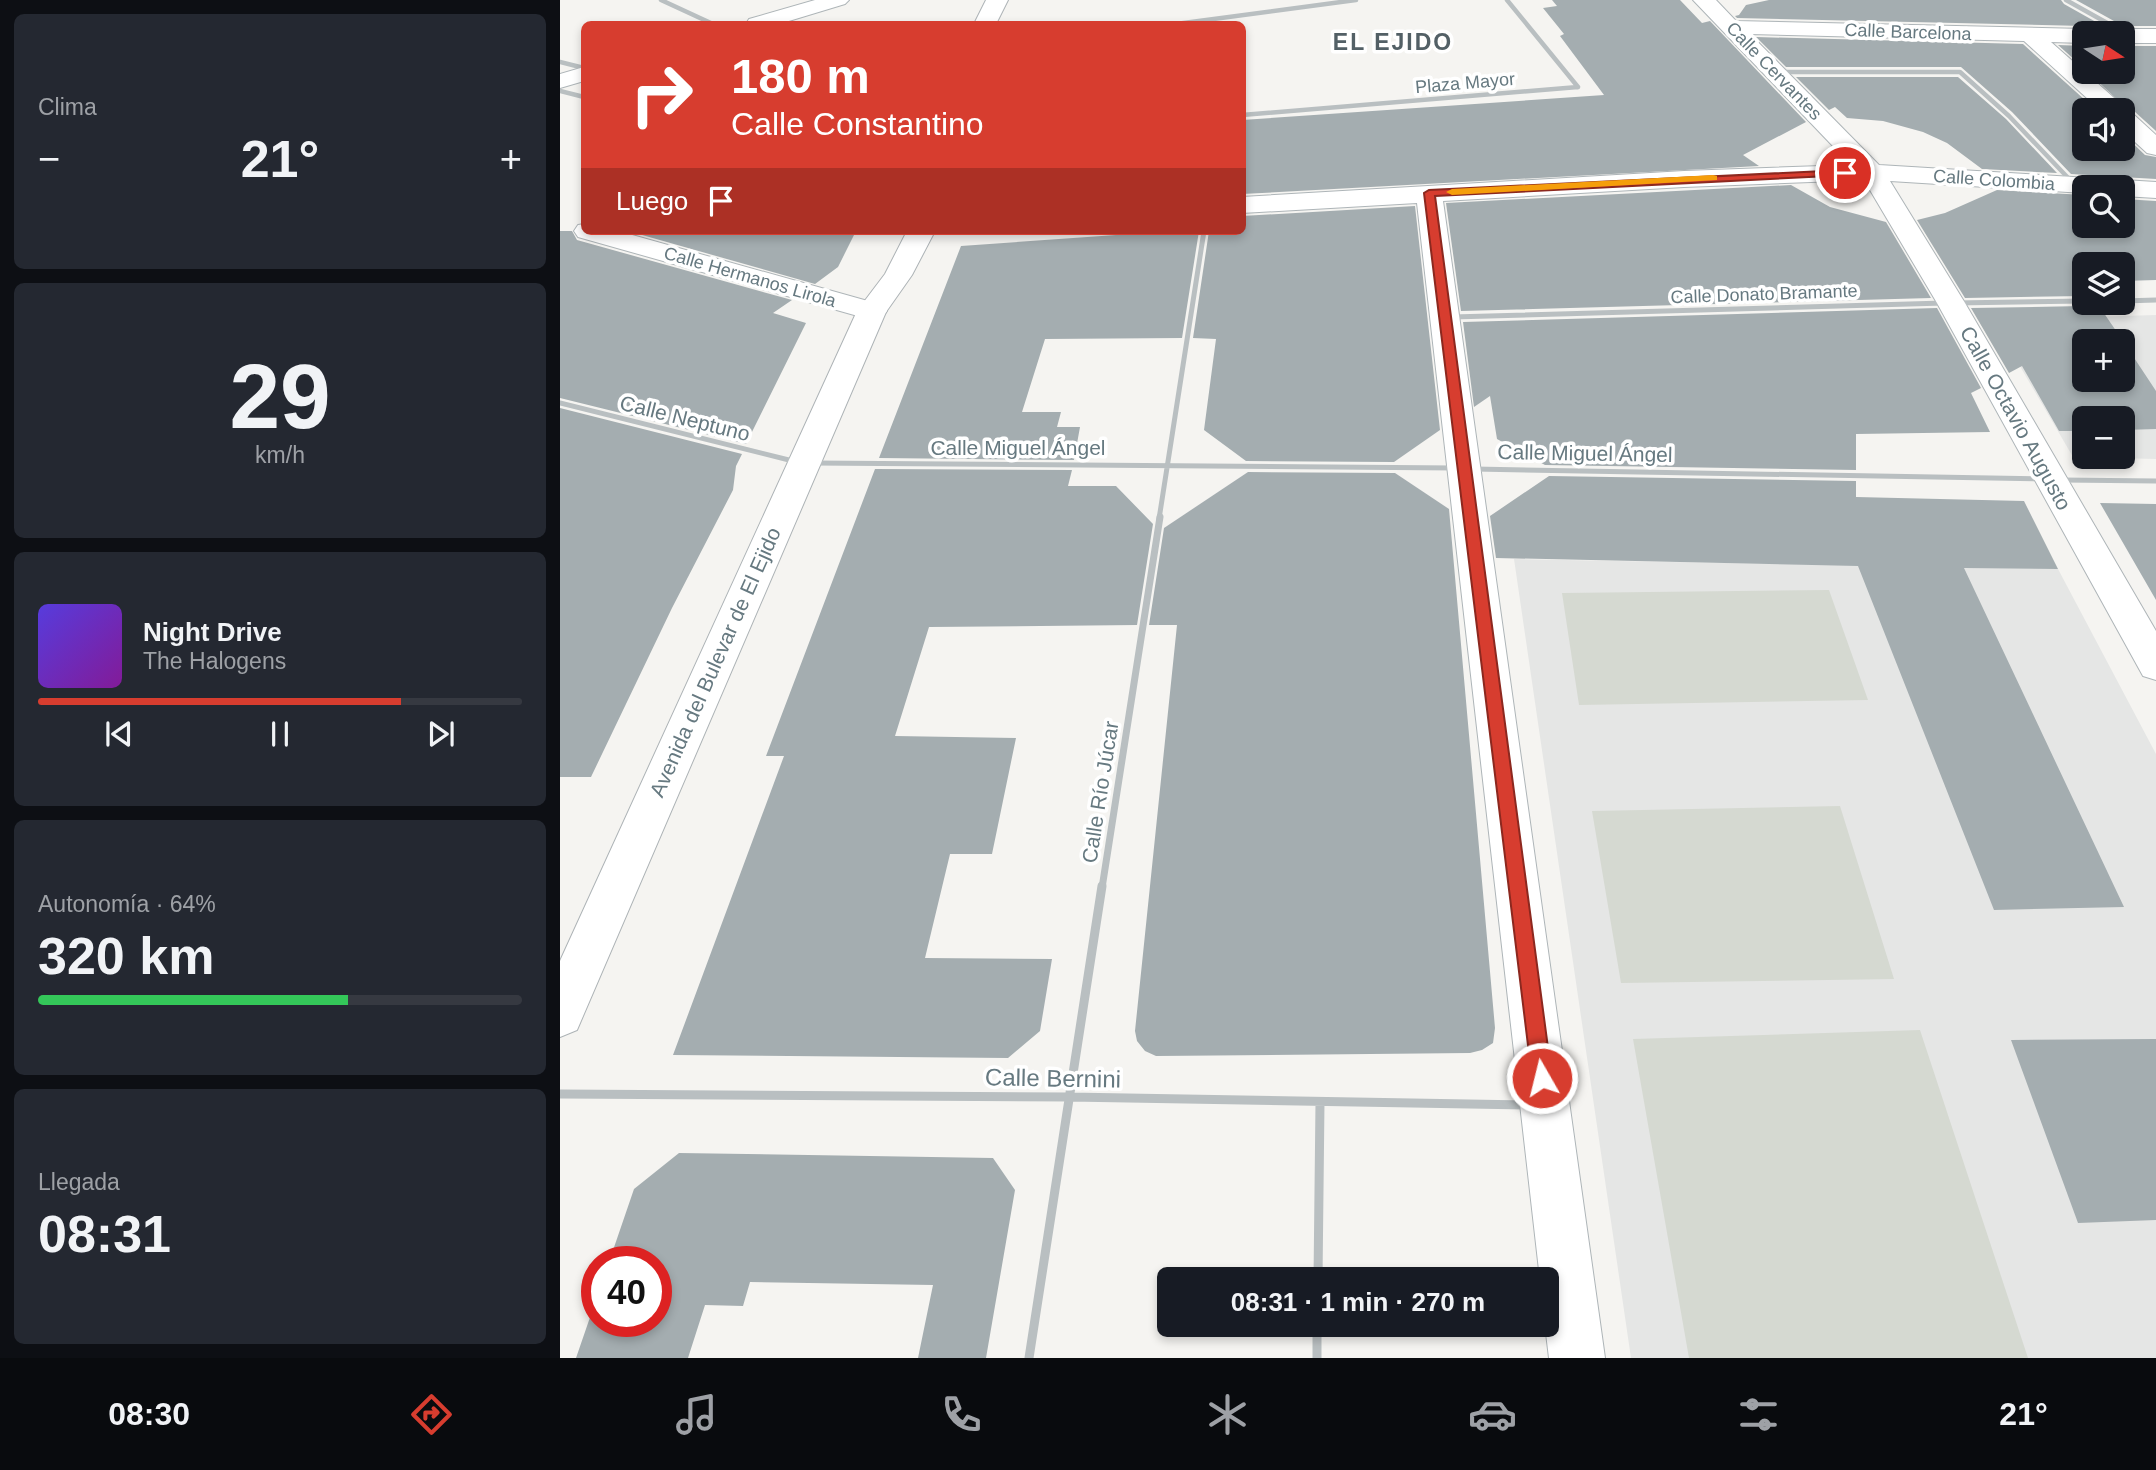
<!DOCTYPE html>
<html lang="es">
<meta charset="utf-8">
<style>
:root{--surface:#171b24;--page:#242831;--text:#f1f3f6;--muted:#9ea1a6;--line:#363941;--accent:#d73d2f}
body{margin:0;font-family:Helvetica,sans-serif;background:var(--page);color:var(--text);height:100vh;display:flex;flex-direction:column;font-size:26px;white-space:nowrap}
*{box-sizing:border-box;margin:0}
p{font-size:23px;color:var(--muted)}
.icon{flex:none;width:38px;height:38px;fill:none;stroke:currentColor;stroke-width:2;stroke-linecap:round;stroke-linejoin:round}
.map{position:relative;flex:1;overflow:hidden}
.panel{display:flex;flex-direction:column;gap:14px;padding:14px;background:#0d0f14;width:560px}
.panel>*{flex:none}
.top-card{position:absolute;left:21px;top:21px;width:665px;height:214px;border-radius:10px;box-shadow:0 4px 10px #0003;background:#d73d2f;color:#fff;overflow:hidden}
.needle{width:46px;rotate:102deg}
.fabs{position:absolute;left:1512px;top:21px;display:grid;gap:14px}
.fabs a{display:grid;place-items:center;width:63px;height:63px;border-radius:10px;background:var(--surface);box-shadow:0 4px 10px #0003;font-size:35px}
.speed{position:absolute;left:21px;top:1246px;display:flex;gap:14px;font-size:35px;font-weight:700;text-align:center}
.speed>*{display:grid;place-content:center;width:91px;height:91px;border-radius:50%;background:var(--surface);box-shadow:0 4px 10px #0003;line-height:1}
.speed .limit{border:10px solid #d22;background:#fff;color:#111}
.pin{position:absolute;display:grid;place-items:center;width:60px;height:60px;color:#fff;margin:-30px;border:4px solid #fff;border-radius:50%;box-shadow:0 2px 7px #0007}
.me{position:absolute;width:77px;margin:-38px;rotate:352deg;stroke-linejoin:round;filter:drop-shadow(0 0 5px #0008)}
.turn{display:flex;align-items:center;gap:24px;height:147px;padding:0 35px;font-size:32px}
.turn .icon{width:91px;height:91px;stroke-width:2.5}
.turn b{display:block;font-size:49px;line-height:60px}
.then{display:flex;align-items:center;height:66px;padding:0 35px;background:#0003;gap:14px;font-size:26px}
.big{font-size:52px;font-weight:800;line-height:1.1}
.panel .card{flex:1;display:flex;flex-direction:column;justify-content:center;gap:10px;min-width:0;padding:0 24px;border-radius:10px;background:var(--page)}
.panel .dial{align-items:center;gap:0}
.dial b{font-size:91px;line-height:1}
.song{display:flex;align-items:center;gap:21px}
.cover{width:84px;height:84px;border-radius:10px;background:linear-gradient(135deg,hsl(250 70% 55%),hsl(290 70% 35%))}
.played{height:7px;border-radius:4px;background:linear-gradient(90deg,var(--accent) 75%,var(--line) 75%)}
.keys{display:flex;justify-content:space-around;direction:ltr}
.heat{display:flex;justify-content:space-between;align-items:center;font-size:38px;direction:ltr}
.charge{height:10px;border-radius:5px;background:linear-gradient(90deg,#34c759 64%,var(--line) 0)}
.trip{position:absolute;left:597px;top:1267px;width:402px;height:70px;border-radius:10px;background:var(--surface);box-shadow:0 4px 10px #0003;font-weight:800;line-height:70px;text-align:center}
.tab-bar{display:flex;height:112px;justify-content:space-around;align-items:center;background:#090b0e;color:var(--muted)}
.tab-bar .icon{width:49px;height:49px}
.tab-bar .current{color:var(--accent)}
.tab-bar b{font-size:32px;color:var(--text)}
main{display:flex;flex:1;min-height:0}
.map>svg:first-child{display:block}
</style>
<main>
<section class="panel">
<div class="card"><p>Clima</p>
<div class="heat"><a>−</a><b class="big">21°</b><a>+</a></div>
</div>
<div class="card dial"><b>29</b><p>km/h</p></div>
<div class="card">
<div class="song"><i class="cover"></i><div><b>Night Drive</b><p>The Halogens</p></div></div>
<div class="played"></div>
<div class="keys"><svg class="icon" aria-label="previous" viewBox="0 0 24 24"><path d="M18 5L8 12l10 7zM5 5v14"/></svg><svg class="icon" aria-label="pause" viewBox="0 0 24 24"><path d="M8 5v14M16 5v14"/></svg><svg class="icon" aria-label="next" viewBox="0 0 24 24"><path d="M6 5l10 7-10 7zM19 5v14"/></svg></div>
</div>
<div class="card"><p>Autonomía · 64%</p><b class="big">320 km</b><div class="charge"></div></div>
<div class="card"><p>Llegada</p><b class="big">08:31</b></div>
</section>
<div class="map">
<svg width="1596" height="1358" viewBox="0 0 1596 1358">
<rect width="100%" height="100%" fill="#f5f4f1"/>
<path fill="#e5e6e5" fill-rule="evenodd" d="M1596 315V459L1513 457 1433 320ZM1524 341H1563V380H1524ZM1524 418H1563V457H1524Z
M954 559 1498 569 1596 754V1358H1071Z"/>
<path fill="#d5d9d1" d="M1269 590 1308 700 1019 705 1002 593Z
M1280 806 1334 979 1061 983 1032 811Z
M1360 1030 1468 1358H1129L1073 1039Z"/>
<path fill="#a4adb0" d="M992 0H1120L1142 23 1150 21 1246 122 1183 155 1199 166 682 194V120L1044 95 1000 36 1004 34 983 8 997 6Z
M1209 0H1501L1504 4 1552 31 1535 33 1524 26 1177 18 1175 16 1179 15 1186 5Z
M1516 0H1596V26H1563Z
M1196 37 1463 44 1536 110H1524V149H1563V134L1585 155 1596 157V179L1511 174 1452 112 1401 67H1226Z
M1498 45 1524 46V68Z
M1563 46H1596V131L1574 111 1567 109 1528 72H1563Z
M1236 77H1398L1446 119 1497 173 1422 169 1387 143 1363 132 1323 121 1287 118 1275 107 1269 110Z
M1231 185 1270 207 1326 222 1371 298 901 311 886 203Z
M1437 190 1524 195V226H1563V199L1596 201V280L1563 281V264H1524V296L1405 298 1357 220 1385 213Z
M855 206 880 430 834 462 686 461 644 430 656 339 633 338 649 231H682V216Z
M0 231H12L17 240 232 300 213 313 246 323 186 444 0 398Z
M68 231H296L278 267 255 284Z
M613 231H639L622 338 485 339 462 412H501L497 427H520L514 460 319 458 401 246Z
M1529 303H1537L1563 341H1524V380H1563V341L1596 391V429L1563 430V418H1524V431H1499L1462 366 1449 373 1411 308 1524 306Z
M1377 308 1421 388 1411 393 1430 432 1296 434V470L985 465 937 439 930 396 914 407 903 322Z
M0 408 182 454 176 466 173 490 112 608 31 777H0Z
M315 469 512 470 508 486H556L593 524 577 625 369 627 335 736 456 738 432 854H390L365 958 492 959 480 1031 448 1058 113 1055 224 756H206Z
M688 472 835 473 889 509 935 1028 933 1043 922 1050 910 1053 596 1056 585 1051 577 1041 575 1031 617 625H589L604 528Z
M989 476 1296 481V497L1464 501 1498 569 1404 568 1564 907 1434 910 1298 566 936 558 930 516Z
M1540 503 1596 504V600Z
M1596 1039V1220L1518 1223 1451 1040Z
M119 1153 433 1158 455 1190 426 1358H358L373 1285 190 1282 183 1306 145 1305 128 1358H16L37 1297V1321H96V1262H49L74 1189Z"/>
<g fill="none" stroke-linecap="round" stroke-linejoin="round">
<defs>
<path id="secondary" d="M255 0H289L285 4 219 24H186L189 19Z
M1133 0H1156L1176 21 1524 29 1533 33H1524V43L1491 42 1562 105 1565 111 1572 113 1596 135V155L1587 153 1563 131V110H1540L1464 41 1190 34 1319 165 1596 182V198L1563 196V187H1524V193L1330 181 1405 303 1596 631V680L1583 676 1377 303 1304 180 1124 187 883 201 1045 1358H989L985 1325 987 1279H980L857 203 682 213V197L1124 171 1291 165Z
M1563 29H1596V43H1563V33H1554Z
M24 67V81L0 88V74Z
M24 224V231H58L322 305 327 311 322 317 312 320 18 237 14 231 18 225Z"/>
<path id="primary" d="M426 0H448L436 24H414Z
M347 231H375L352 275 326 312 17 1030 0 1037V961L297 311 325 274Z"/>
</defs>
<use href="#secondary" stroke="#aeb5b8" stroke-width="2"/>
<use href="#primary" stroke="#adb3b6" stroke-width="2"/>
<path stroke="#b9bfc1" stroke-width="4.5" d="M101 0 153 24
M947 0 1018 87
M1506 0 1567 34
M616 24 796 0
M0 62 24 68
M1219 72H1400L1449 116 1512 182
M0 91 24 97
M682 115 1018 87"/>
<path stroke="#b9bfc1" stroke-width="5" d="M1563 301 1596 300
M1395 303 1524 301
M892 317 1384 303
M0 403 237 462
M252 463 895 468
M914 469 1483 479
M1502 480 1596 481
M599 519 644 231"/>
<path stroke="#b9bfc1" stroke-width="7" d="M542 888 600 517"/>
<path stroke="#b9bfc1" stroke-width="9" d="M0 1094 510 1097 969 1105
M758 1279 760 1102
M757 1325V1358
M469 1358 542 886"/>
<use href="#secondary" fill="#fff" fill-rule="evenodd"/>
<use href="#primary" fill="#fff" fill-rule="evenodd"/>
</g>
<path fill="#d73d2f" stroke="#8c281f" stroke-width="2" d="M1285 170 1289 171V175L875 196 992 1078 989 1085 982 1088 975 1085 972 1078 864 193 869 190Z"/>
<path fill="#f59e0b" d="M1153 175 1157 176V180L892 195 886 192 892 189Z"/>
<g text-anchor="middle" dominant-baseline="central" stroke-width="7" stroke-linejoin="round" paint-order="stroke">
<g font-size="18" fill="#667980" stroke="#fff">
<text transform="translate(1348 32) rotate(2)">Calle Barcelona</text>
<text transform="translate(1214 71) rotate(46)">Calle Cervantes</text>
<text transform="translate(905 83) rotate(-5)">Plaza Mayor</text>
<text transform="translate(1434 180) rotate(4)">Calle Colombia</text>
<text transform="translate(190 277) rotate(16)">Calle Hermanos Lirola</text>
<text transform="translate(1204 294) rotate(-2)">Calle Donato Bramante</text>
</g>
<g font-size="21" fill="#667980" stroke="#fff">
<text transform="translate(125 418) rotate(14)">Calle Neptuno</text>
<text transform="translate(1456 418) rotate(61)">Calle Octavio Augusto</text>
<text x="458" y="447">Calle Miguel Ángel</text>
<text transform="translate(1025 453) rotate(1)">Calle Miguel Ángel</text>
<text transform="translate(155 662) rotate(-66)">Avenida del Bulevar de El Ejido</text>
<text transform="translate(540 792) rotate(-81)">Calle Río Júcar</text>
</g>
<g font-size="23" font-weight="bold" letter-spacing="2" fill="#536066" stroke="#fff">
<text x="833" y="42">EL EJIDO</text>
</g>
<g font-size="24" fill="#667980" stroke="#fff">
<text transform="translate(493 1078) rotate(1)">Calle Bernini</text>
</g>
</g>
</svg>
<div class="fabs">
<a><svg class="needle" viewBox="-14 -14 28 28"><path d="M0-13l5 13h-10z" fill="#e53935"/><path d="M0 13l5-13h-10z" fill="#9ea1a6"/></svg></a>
<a><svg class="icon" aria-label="sound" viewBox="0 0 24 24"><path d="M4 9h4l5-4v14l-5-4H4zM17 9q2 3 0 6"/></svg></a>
<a><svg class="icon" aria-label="search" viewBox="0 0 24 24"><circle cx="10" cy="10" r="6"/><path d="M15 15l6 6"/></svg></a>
<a><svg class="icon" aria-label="layers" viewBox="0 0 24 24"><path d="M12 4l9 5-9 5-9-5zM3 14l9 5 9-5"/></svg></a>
<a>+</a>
<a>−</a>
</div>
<div class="speed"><div class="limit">40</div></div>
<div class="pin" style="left:1285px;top:173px;background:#d93025"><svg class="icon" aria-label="arrive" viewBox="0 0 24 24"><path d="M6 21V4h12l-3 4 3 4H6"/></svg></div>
<svg class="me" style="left:982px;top:1078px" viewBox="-20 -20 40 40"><circle r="17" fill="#d73d2f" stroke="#fff" stroke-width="3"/><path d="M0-11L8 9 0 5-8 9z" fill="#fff"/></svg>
<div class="trip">08:31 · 1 min · 270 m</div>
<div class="top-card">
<div class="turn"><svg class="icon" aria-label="right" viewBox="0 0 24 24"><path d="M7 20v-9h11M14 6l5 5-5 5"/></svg><div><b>180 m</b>Calle Constantino</div></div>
<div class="then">Luego<svg class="icon" aria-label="arrive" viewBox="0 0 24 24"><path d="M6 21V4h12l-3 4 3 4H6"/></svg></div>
</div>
</div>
</main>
<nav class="tab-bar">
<b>08:30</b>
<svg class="icon current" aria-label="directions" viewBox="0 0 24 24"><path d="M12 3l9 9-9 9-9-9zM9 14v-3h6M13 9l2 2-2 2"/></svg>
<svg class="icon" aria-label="music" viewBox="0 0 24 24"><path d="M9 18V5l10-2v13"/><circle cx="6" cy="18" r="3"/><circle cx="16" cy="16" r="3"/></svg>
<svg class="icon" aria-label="phone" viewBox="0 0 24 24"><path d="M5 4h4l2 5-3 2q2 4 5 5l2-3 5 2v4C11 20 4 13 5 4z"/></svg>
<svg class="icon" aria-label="climate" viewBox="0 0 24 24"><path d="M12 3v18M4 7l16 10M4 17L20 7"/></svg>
<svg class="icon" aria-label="car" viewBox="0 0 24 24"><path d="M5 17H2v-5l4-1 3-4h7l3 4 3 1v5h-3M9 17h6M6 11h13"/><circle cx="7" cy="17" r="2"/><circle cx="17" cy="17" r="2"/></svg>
<svg class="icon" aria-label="filters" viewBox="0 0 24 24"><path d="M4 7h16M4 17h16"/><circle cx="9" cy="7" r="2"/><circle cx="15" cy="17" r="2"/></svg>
<b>21°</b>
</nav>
